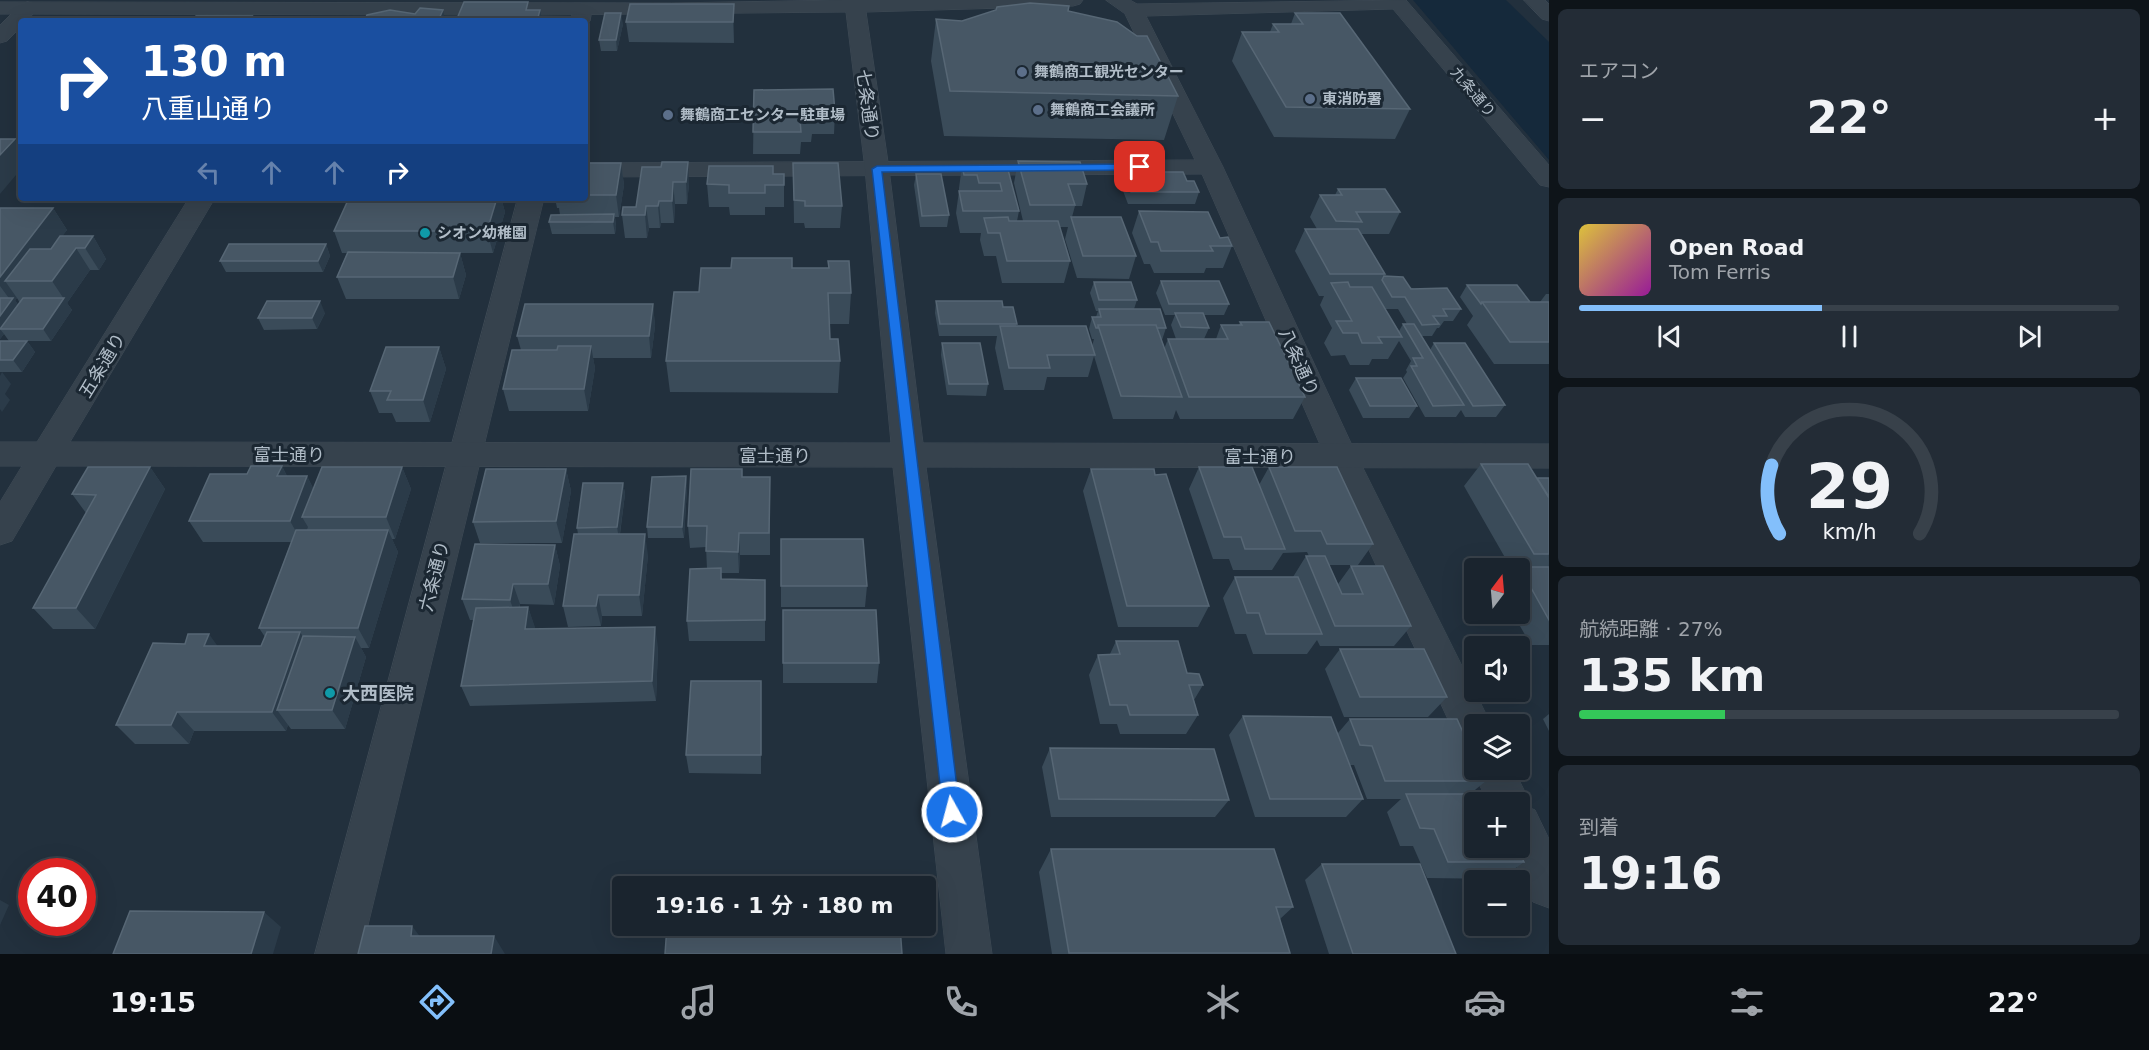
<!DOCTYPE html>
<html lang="ja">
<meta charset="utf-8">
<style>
:root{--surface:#1a242e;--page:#232c36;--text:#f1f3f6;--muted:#9fa4aa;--line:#38414a;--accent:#83bffb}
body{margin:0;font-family:"DejaVu Sans","Noto Sans JP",sans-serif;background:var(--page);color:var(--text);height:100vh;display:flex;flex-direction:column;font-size:22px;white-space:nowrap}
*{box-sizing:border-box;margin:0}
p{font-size:20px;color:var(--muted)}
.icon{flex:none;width:33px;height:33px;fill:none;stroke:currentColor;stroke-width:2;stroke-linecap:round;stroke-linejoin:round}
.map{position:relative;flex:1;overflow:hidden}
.drawer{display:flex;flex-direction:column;gap:9px;padding:9px;background:#0e1419;width:600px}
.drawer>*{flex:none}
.top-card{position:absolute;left:18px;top:18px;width:570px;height:183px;border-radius:6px;box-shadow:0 6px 24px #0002,0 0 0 2px var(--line);background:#1a4fa0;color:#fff;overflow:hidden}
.needle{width:39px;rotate:16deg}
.tools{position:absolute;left:1464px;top:558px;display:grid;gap:12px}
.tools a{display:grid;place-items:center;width:66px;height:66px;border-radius:6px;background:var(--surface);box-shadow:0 6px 24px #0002,0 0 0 2px var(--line);font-size:30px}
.speed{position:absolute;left:18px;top:858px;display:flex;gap:12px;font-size:30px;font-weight:700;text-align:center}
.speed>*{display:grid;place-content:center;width:78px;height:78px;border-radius:50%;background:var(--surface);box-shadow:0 6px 24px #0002,0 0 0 2px var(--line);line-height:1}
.speed .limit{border:9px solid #d22;background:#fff;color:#111}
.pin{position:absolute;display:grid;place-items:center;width:51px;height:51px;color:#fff;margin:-26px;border-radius:12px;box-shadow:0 3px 9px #0006}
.me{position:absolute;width:66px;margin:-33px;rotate:353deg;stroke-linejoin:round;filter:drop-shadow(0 0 4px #0008)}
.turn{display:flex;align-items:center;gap:21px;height:126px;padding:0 24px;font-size:27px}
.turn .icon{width:78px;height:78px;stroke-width:2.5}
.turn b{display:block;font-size:42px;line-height:51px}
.lanes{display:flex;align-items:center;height:57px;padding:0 24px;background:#0003;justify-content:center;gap:30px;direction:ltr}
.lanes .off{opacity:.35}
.big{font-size:45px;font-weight:600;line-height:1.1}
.drawer .card{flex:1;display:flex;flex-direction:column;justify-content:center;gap:9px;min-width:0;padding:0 21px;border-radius:9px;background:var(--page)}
.drawer .dial{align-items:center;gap:0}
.dial svg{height:156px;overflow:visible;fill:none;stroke:var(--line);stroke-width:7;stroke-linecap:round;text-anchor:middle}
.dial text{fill:var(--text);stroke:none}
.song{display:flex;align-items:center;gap:18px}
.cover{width:72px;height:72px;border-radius:9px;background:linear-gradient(135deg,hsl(50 70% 55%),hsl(300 70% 35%))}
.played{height:6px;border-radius:3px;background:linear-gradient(90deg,var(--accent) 45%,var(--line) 45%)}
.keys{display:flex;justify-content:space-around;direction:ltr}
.heat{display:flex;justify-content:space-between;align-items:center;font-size:33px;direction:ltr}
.charge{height:9px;border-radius:4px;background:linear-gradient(90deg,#34c759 27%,var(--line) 0)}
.trip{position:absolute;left:612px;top:876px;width:324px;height:60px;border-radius:6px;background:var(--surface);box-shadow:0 6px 24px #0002,0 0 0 2px var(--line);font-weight:600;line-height:60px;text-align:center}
.menu{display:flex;height:96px;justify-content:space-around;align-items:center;background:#0a0e12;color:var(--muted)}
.menu .icon{width:42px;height:42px}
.menu .active{color:var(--accent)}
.menu b{font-size:27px;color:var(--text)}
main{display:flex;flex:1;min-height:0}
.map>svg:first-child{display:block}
</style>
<main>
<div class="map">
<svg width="1549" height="954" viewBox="0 0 1549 954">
<rect width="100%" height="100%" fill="#22303d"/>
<path fill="#15293b" d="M1413 0H1506L1549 42V160Z"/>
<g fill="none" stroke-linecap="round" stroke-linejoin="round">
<defs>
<path id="minor" d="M1106 0H1130L1137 4 1406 0 1549 165V187L1540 185 1393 9 1146 16 1223 167 1357 456 1491 724H1474V750L1460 745 1325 456 1202 174 585 177V163L1195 160 1125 14Z
M1524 0H1545L1549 4V21L1542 19Z
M28 2 35 4 38 8 27 21H21V27L7 41 0 43V25L21 4Z
M582 4 589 6 592 10 590 21 585 26V21H570L575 6Z
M518 198H544L361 954H315Z
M1474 765V770H1514L1530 802 1528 807 1535 810 1549 839V908L1533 902 1509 848H1520V802H1488L1472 770Z"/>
<path id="tertiary" d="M844 0H1083L1080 4 1073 6 866 12 889 169 923 443 1549 444V468L926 467 992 954H946L893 467 56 466 12 541 0 545V502L22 466H0V442H37L189 198H215L70 442 891 443 865 169 846 12 536 15 0 14V2L671 3Z"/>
</defs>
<use href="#minor" stroke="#3f4b56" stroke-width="1"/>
<use href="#tertiary" stroke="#3f4b56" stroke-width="1"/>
<use href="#minor" fill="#36424d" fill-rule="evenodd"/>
<use href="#tertiary" fill="#36424d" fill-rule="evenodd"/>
</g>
<path fill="#3a4b59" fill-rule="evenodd" d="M734 4V43L629 42 626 22Z
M1068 11 1178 96 1164 140 944 136 931 61 936 19 962 21Z
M1295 13 1410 109 1395 139 1274 137 1232 61 1242 32H1270L1273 24H1291Z
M623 24 617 51H601L599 40Z
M754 90 835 112 834 134H812L811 142H801L800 154H753Z
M1018 161 1087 184 1082 206H1075L1072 217 1136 256 1129 279 1077 278 1065 239 1068 227H1060L1070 261 1064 283H1002L996 256H984L980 240 981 233H960L956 213 959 191V188L962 166H1007L1019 211 1017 221H1023L1014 183Z
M585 163H621L624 185 619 217H615L616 226 615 234H552L549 222 560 215 559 208H557L555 198H585Z
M793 163 842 206 840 228H805L804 223H794Z
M642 167 689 184 687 204H675L674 223H661L660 228H649L647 238H625L622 215 636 207Z
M1123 172 1187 181 1199 192 1195 204H1128L1120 183Z
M773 174H784V207H765V215H730L729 207H709L707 184Z
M916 174 949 215 947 227H920L914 185Z
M1338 189 1400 212 1389 234H1361L1385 274 1384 276 1461 309 1453 321H1444L1439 328H1437L1432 336H1422L1430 350 1434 343 1505 405 1496 417H1465L1461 410 1456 417H1425L1403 378 1407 372 1406 370 1411 361 1399 341 1388 359H1372L1369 365H1350L1345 355 1331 356 1324 343 1332 328 1320 305 1324 296H1319L1295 251 1305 229H1317L1310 217 1320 195H1335ZM1385 309H1398L1407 324H1403L1399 331Z
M349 198H501L505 212 493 253H460L466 275 459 299H346L337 277 347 253H342L334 231Z
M0 208H53L67 230 62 236H93L106 259 99 270H90L67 303 72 310 51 341H27L35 352 22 372H0V341H9L4 334 0 339ZM17 298 20 303 18 305 15 300Z
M1139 211 1220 238 1232 246 1223 268H1206L1204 273H1154L1150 264H1144L1132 233Z
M326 244 330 256 323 272H226L220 261Z
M828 261 851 293 849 324H830V339L840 361 838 393 670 392 666 361 699 292 792 268H828Z
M1161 281 1229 304 1224 315H1203L1209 328 1204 339H1216L1221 325H1239L1240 322 1305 397 1293 419H1180L1176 410 1173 419H1113L1094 356 1088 377H1047L1044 390H1004L995 348 997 336H939L935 313 936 301 1003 307 1017 324 1016 326 1092 346 1094 339H1092L1089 329 1092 317H1096L1098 311H1096L1090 293 1094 282 1137 300 1134 309 1166 328 1162 340H1161L1164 349 1168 339H1176L1171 325 1175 315H1165L1156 293Z
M1467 285 1530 302H1540L1546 294H1549V364H1494L1467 325 1473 316 1460 297Z
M653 304 655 326 651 358H593L595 368 588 411H509L503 389 521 350 517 336Z
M325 313 317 329 264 330 258 318Z
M942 343 988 384 986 396 947 395 941 355Z
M439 347 446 369 430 422H396L392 413H379L370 391Z
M1356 378 1417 406 1409 418H1363L1349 390Z
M1481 464 1537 479 1549 478V645H1531L1513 614H1520V568H1511L1464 486Z
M282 466 287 476H307L313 488 402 467 411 489 395 539H392L398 552 369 648H361L366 657 345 729H291L288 725 286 731H194L189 744H135L116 725 218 646H261L265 637 259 628 291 542H203L189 521 247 474Z
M150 467 165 489 95 629H53L33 608 86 513 72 494Z
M1199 467 1259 485 1269 467 1373 544 1358 565H1329L1338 584 1351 566 1411 626 1394 646H1320L1317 640 1307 654H1253L1246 634H1235L1223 598 1235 577H1293L1306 556H1309L1307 552 1283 553 1272 570H1233L1229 559H1213L1189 489Z
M566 469 571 491 562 543H480L473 522Z
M1091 469 1209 606 1198 627H1118L1083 491Z
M686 476 687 488 684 538H648L647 527Z
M743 477H770V555H740L739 573H721L722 579 765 601V641H689L687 621 707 569 706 547 690 548 688 526Z
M623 483 625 494 620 534 648 555 642 616H602L601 626 568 627 563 606 578 534 577 528Z
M781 539 867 586 865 607H781Z
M555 545 560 566 554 605 520 604V607H528L535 629 658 647 656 701 470 706 461 686 474 620H470L462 599Z
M783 610 879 663 877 683H783Z
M1116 641 1187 673 1203 685 1194 700 1198 715 1186 734H1120L1117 724H1100L1089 675 1098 655 1110 654Z
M1340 649 1447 697 1428 717H1344L1325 669Z
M761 681V774L689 773 686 755Z
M1549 714V731L1543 719Z
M1243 716 1338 733 1350 719 1486 781 1470 794 1524 862 1501 879 1427 878 1413 846H1400L1387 812 1401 799H1367L1354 765H1350L1363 799 1346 817H1255L1229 735Z
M1050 748 1229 800 1215 817H1051L1042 767Z
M1051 849 1293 907 1280 919 1290 953 1289 954H1052L1039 872Z
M1322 864 1456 954H1329L1305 880Z"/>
<path fill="#2b3b49" d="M734 4V43L733 22Z
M443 10 445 21H438Z
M540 10 542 21H537Z
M621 13 623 24 617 51 616 40Z
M15 139 21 149V169L0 194V155Z
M688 162 689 184 687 204 686 182Z
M621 163 624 185 619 217 616 195Z
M673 182 675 204 674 223 672 201Z
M497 198H501L505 212 493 253 487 231Z
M659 201 661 223 660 228 658 206Z
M646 206 649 228 647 238 645 215Z
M53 208 67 230 29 281H5L17 298 15 300 22 310 0 329 4 334 0 339V316L11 301 0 286V277Z
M614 214 616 226 615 234 613 222Z
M93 236 106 259 99 270 85 248Z
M326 244 330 256 323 272 318 261Z
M76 248 90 270 67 303 72 310 51 341 43 329 64 299 52 281Z
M460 253 466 275 459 299 453 277Z
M320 301 325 313 317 329 312 318Z
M653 304 655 326 651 358 649 336Z
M27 341 35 352 22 372 13 360Z
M591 346 595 368 588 411 584 389Z
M439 347 446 369 430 422 423 400Z
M2 372 11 384 5 394 10 400 2 412 0 409V376Z
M282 466 293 488 277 476Z
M150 467 165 489 95 629 76 608Z
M402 467 411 489 395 539 386 517Z
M566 469 571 491 562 543 556 521Z
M307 476 318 498 302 517 308 527 302 542 290 521Z
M686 476 687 488 684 538 682 527Z
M623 483 625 494 619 539 617 527Z
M388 530 398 552 369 648 358 628Z
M739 533 740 555 739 573 738 552Z
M645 534 648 555 642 616 639 595Z
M555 545 560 566 554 605 548 584Z
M513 584 520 604 517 620 510 600Z
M598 595 602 616 601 626 596 606Z
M528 607 535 627 532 650 525 629Z
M655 627 658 647 656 701 652 681Z
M300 632 313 652 277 710 288 725 286 731 272 712Z
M209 634 224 655 204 646Z
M355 637 366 657 345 729 332 710Z
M177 712 194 731 189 744 171 725Z
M0 900 9 905 0 925Z
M264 912 281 927 273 954H251Z
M412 926 428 947 411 936Z
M494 936 505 954H491Z"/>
<path fill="#475765" stroke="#576775" stroke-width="1.5" d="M464 2H528L526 10H540L537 21H456Z
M1030 3 1069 6 1068 11 1117 22 1137 36H1147L1178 96 950 91 936 19 962 21 996 10 997 7Z
M630 4H734L733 22H626Z
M420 8 443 10 438 21H364L367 15 390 10 415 14Z
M605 13H621L616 40H599Z
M1295 13H1340L1410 109 1286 107 1242 32H1279L1273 24H1303Z
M196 16H252L248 21H192Z
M55 20H153L54 21Z
M833 89 835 112H812V120H800L801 132H753L754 90Z
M0 139H15L0 155Z
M1018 161 1080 162 1087 184H1068L1075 205H1030Z
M662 162H688L686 182H673L672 201H659L658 206H646L645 215H622L623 207H636L642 167H661Z
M585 163H621L616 195H585Z
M793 163H838L842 206H805V201L794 200Z
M709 166H773V174H784V185H765V193H729V185L707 184Z
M962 166H1007L1019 211H963L959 191H1002L1000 183H979L977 175H964Z
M1123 172H1183L1187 181H1194L1199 192H1131Z
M916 174H941L949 215 922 216Z
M1338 189H1385L1400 212H1356L1362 222 1336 221 1320 195H1342Z
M349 198H497L487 231H334Z
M0 208H53L0 277Z
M1139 211 1208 212 1220 238 1228 237 1232 246H1210L1213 251H1161L1158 242H1151Z
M614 214 613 222H549L551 215Z
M1008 217 1009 221H1058L1070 261H1007L1000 233H988L984 218Z
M1071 217H1121L1136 256H1083Z
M1305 229H1358L1385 274H1330Z
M60 236H93L85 248H76L52 281H5L30 249H51Z
M229 244H326L318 261H220Z
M348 252 460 253 453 277H337Z
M732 258H792V268H829L828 261H849L851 293H828L830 339H838L840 361H666L674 292H699L701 268H731Z
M1384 276 1403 277 1411 289 1447 288 1461 309H1443L1447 316H1433L1439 324 1422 325 1405 297H1392L1382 280Z
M1161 281H1219L1229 304H1169Z
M1094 282H1131L1137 300H1099Z
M1348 282 1350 287H1372L1402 337H1378L1382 343H1362L1358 333H1343L1336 321H1352L1331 283Z
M1467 285H1517L1530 302H1482L1481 304Z
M0 298H13L0 316Z
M23 298H64L43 329H0Z
M267 301H320L312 318H258Z
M936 301H1002L1003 307H1013L1017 324H940Z
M1482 302H1549V342H1510Z
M525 304H653L649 336H517Z
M1099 309H1160L1166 328H1157L1156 325H1098V328H1096L1092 317H1101Z
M1175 313H1203L1209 328 1181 327Z
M1240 322H1269L1305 397H1189L1168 339H1228L1221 325H1242Z
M1403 324H1414L1464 405 1433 406 1411 366H1417L1413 358H1423Z
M1098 325H1156L1182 397 1121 396Z
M1000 326H1086L1095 355H1047L1050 368H1009Z
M0 341H27L13 360H0Z
M942 343H980L988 384H949Z
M1434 343H1465L1505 405 1473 406Z
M558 346H591L584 389H503L512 350H557Z
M386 347H439L423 400H387L391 391H370Z
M1356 378H1401L1417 406H1370Z
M1481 464H1528L1549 498V554H1534Z
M251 466H282L277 476H307L290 521H189L210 474H247Z
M88 467H150L76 608H33L96 495 72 494Z
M322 467H402L386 517H302Z
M1199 467H1252L1285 549H1245L1241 537H1224Z
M1269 467H1337L1373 544H1327L1321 531H1295Z
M486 469H566L556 521 473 522Z
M691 469H742V477H770L769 533H739L738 552 706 551 707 526H688Z
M1091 469H1154L1155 475 1166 474 1209 606H1127Z
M686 476 682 527H647L652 477Z
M1537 478H1549V497Z
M583 483H623L617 527 577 528Z
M296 530H388L358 628H259Z
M574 534H645L639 595H598L596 606H563Z
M781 539H863L867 586H781Z
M475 544 555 545 548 584H513L510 600 462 599Z
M1306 556H1325L1342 594H1363L1351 566H1383L1411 626H1335Z
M1518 567H1549V620L1520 568Z
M721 568V579L765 580V620L687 621 690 569Z
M1235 577H1298L1322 634H1266L1259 613H1247Z
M528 607 525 629 655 627 652 681 461 686 476 608Z
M783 610H876L879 663H783Z
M267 632H300L272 712H177L171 725H116L153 643 185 644 188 634H209L204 646H261Z
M303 636 355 637 332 710H277Z
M1116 641H1178L1187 673 1199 674 1203 685H1189L1198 715H1130L1127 705H1110L1098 655 1120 654Z
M1340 649H1424L1447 697H1360Z
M691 681H761V755H686Z
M1243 716 1331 717 1363 799H1270Z
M1350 719H1457L1474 757V770H1481L1486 781H1385L1372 746 1360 745Z
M1050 748 1214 749 1229 800 1059 799Z
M1406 794H1491L1496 802H1474V848H1517L1524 862H1448L1434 829 1420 828Z
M1051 849H1274L1293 907H1276L1290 953H1069Z
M1322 864H1420L1456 954H1353Z
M130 911 264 912 251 954H113Z
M365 926H412L411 936H494L491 954H358Z
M667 926H900L902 954H665Z"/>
<path fill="#1a73e8" stroke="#114b97" stroke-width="1.5" d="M1140 164 1145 167 1143 170 882 172 960 812 958 817 952 820 945 817 943 812 872 169 877 166Z"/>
<g fill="#5c6f8a" stroke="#1b2732" stroke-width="2">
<circle cx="1022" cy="72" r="6"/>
<circle cx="1310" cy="99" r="6"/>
<circle cx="1038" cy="110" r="6"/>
<circle cx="668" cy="115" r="6"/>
</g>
<g fill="#0f9aa8" stroke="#1b2732" stroke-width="2">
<circle cx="425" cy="233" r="6"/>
<circle cx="330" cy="693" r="6"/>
</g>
<g text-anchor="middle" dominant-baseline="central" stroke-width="6" stroke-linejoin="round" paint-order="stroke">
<g font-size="15" font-weight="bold" fill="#b1bdc8" stroke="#1b2732" text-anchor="start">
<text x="1034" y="72">舞鶴商工観光センター</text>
<text x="1322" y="99">東消防署</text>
<text x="1050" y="110">舞鶴商工会議所</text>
<text x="680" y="115">舞鶴商工センター駐車場</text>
<text x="437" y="233">シオン幼稚園</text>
</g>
<g font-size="15" fill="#b1bdc8" stroke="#1b2732">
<text transform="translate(1473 92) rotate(50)">九条通り</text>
</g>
<g font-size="18" fill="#b1bdc8" stroke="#1b2732">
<text transform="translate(868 105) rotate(82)">七条通り</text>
<text transform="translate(1299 362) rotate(66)">八条通り</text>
<text transform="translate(102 365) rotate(-59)">五条通り</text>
<text x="289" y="454">富士通り</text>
<text x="775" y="455">富士通り</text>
<text x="1260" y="456">富士通り</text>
<text transform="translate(434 576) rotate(-76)">六条通り</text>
</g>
<g font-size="18" font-weight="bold" fill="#b1bdc8" stroke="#1b2732" text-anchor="start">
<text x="342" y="693">大西医院</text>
</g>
</g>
</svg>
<div class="tools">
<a><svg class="needle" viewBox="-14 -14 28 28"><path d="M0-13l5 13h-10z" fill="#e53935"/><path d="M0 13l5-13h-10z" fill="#9fa4aa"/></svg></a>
<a><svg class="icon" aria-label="sound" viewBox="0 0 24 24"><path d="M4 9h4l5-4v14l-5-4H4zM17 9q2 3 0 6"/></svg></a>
<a><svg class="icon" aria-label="layers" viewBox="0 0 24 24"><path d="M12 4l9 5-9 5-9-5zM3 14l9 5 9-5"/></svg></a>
<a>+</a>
<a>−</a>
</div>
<div class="speed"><div class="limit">40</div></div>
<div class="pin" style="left:1140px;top:167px;background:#d93025"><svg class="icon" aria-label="arrive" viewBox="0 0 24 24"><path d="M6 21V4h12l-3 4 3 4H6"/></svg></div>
<svg class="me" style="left:952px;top:812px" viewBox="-20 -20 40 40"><circle r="17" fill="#1a73e8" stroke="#fff" stroke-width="3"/><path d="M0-11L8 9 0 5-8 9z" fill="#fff"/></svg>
<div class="trip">19:16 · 1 分 · 180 m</div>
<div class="top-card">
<div class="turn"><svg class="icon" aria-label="right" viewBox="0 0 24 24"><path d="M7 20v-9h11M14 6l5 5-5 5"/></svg><div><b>130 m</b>八重山通り</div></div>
<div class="lanes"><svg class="icon off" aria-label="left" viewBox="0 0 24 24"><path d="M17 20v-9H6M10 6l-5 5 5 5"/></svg><svg class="icon off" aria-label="ahead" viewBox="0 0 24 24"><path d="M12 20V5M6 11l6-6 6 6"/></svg><svg class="icon off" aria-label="ahead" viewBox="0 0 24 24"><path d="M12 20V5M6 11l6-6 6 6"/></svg><svg class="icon" aria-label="right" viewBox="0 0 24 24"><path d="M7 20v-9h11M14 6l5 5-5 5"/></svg></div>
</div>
</div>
<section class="drawer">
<div class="card"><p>エアコン</p>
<div class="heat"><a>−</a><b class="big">22°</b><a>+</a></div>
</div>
<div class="card">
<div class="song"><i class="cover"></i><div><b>Open Road</b><p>Tom Ferris</p></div></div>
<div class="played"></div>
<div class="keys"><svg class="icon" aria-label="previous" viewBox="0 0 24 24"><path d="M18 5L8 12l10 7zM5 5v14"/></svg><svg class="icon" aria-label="pause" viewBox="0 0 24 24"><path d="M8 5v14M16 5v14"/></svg><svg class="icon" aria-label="next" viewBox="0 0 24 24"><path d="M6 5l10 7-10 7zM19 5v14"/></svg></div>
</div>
<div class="card dial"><svg viewBox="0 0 100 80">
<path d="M14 69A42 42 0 1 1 86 69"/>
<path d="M14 69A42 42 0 0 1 10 34" stroke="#83bffb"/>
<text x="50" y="56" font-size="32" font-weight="700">29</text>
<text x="50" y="72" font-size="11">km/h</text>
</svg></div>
<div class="card"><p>航続距離 · 27%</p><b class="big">135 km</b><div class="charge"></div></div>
<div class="card"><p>到着</p><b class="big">19:16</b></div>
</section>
</main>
<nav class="menu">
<b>19:15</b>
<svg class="icon active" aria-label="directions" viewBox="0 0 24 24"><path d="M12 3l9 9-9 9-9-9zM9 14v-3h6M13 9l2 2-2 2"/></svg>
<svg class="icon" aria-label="music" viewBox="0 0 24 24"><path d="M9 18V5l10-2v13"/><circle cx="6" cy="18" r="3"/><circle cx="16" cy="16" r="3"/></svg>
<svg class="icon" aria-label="phone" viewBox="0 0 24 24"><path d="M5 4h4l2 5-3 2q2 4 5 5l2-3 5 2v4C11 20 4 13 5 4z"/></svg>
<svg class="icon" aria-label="climate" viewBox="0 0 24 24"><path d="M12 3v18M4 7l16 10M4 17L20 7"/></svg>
<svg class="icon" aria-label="car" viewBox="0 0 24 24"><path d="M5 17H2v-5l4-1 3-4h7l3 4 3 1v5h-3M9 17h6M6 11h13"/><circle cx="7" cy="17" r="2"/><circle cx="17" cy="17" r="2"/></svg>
<svg class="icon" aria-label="filters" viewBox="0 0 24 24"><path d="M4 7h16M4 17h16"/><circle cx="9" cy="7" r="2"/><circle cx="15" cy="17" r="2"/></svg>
<b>22°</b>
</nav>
